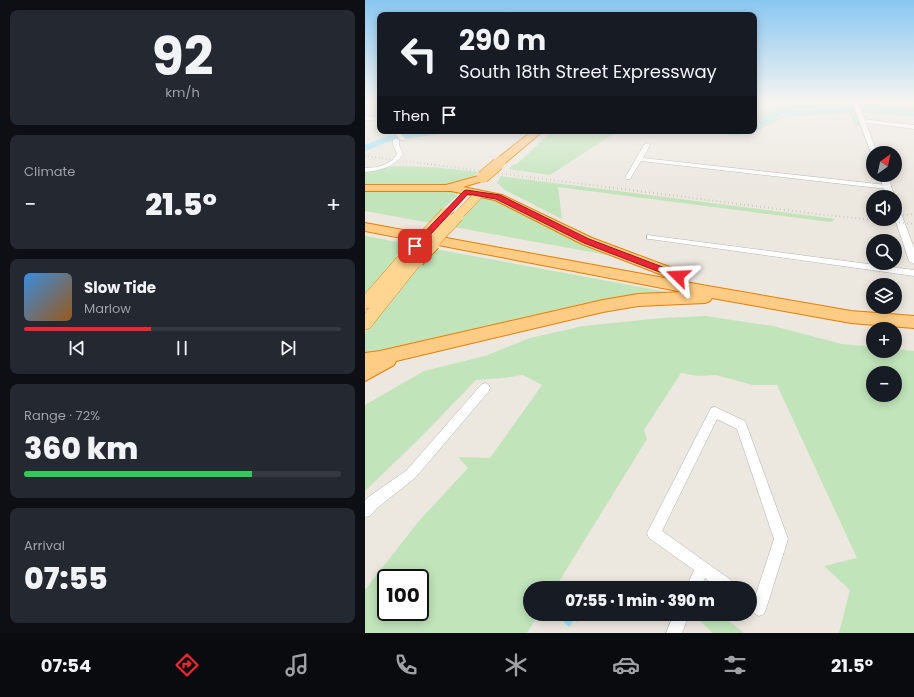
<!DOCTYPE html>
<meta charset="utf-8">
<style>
:root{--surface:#171b24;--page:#242831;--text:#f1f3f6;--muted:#9ea1a6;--line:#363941;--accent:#eb2635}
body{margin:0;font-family:Poppins,sans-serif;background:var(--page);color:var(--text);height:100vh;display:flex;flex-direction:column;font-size:15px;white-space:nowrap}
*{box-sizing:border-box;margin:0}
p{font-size:13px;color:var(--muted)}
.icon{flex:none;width:22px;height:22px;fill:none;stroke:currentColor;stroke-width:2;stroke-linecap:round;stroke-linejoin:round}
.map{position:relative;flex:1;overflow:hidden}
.sheet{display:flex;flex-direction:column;gap:10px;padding:10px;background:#0d0f14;width:365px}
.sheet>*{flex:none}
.top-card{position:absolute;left:12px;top:12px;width:380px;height:122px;border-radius:8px;box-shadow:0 2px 10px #0003;background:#171b24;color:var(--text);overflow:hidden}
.needle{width:26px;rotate:33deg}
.fabs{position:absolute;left:501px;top:146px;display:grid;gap:8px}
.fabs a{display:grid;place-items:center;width:36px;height:36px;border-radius:50%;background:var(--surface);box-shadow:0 2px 10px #0003;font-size:20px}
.speed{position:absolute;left:12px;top:569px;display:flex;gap:8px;font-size:20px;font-weight:700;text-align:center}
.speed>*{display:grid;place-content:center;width:52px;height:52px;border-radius:50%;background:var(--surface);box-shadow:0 2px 10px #0003;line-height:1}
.speed .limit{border:2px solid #111;border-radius:6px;background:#fff;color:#111}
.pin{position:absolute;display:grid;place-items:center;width:34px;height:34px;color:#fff;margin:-17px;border-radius:8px;box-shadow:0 2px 6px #0006}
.me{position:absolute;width:44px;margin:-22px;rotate:291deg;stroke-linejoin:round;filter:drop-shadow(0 0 3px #0008)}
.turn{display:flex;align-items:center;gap:14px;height:84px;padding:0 16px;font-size:18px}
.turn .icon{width:52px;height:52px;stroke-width:2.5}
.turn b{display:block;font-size:28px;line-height:34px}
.then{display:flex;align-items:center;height:38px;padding:0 16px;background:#0003;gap:8px;font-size:15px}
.big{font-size:30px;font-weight:800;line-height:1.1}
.sheet .widget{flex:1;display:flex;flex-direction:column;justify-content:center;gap:6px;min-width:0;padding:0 14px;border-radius:8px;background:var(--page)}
.sheet .dial{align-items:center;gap:0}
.dial b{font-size:52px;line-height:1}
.song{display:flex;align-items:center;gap:12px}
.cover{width:48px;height:48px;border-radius:6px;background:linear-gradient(135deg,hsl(210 70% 55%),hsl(30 70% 35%))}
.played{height:4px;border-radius:2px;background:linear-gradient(90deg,var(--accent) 40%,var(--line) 40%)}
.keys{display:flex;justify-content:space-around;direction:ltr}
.heat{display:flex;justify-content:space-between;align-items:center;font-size:22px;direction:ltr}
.charge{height:6px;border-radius:3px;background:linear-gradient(90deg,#34c759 72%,var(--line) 0)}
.trip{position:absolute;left:158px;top:581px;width:234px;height:40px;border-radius:20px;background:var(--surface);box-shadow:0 2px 10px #0003;font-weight:800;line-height:40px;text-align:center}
.menu{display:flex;height:64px;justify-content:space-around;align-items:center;background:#090b0e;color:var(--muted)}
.menu .icon{width:28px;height:28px}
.menu .active{color:var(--accent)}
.menu b{font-size:18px;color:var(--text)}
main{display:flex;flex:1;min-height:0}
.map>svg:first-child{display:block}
</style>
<main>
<section class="sheet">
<div class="widget dial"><b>92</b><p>km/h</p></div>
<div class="widget"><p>Climate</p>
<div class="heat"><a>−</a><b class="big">21.5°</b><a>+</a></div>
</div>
<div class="widget">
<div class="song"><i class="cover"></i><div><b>Slow Tide</b><p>Marlow</p></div></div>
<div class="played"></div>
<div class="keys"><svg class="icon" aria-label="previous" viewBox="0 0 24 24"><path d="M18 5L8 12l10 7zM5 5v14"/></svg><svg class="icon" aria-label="pause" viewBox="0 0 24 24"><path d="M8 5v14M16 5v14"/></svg><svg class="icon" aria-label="next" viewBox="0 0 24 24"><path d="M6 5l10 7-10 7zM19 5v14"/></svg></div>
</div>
<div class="widget"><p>Range · 72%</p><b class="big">360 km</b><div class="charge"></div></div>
<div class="widget"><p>Arrival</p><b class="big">07:55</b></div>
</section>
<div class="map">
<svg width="549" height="633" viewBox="0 0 549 633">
<rect width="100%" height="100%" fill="#ece7df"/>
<path fill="#c1e4ba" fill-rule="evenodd" d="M430 102H483L486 106 456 107 411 113 389 124V112L432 105Z
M494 103 549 107V117L498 113Z
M474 110 489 111 495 125 490 126 484 113 420 117 391 131 372 135 331 131H389V128L395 127 407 120 425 114Z
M187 131H253L185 175 144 169 148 165 152 164Z
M29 166 68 167 114 172 105 179 87 185H0V171L13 170Z
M136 176 470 219 466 222 193 187 197 219 140 190 132 183Z
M0 190 90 192 93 194V195L66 220 92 224 118 196 126 198 243 253V255L0 211Z
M0 236 313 294 0 354V333L58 260 68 252 38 248 30 257 32 258 0 294Z
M340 316 408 326 477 344 508 347V351H530V349L549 351V633H474L485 590 459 566 492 558 412 385H388L351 375 333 376 316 373 279 430 282 439 190 588H165V614H174L162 633H0V590L53 522 103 468 93 457 125 458 177 385 158 375 138 378 111 380 55 438 0 491V405L59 371 120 356 165 338 218 326 297 318ZM508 373H530V395H508ZM21 578H55V612H21Z
M333 614H355L379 633H348L332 618Z"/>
<path fill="#9ce3ff" d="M194 614H221L217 620 215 618 212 622 209 620 204 627 193 616Z"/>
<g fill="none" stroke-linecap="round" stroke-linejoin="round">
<path fill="#9ce3ff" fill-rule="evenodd" d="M503 106 549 111V115L503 110 417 115 389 129V124L415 111Z
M63 131H85L81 133 25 141 0 151V145L23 136Z"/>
<defs>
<path id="minor" d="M8 102H13L0 110V107Z
M0 116 15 117V121L0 120Z
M497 119 549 125V129L495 122 494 121Z
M32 131H39L35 133 41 139 40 140H36L29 133Z
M31 138 34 140V145L38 154C30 167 14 171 0 172V168C12 168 26 165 32 154L28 145V140Z
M282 143 285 145 278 158 522 185 525 187 522 189 276 161 265 179H261L260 178 279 145Z
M282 235 549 270V276L285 239H282Z
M120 383 124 385 125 388 124 391 50 478 12 508 5 516 0 517V501L2 498 42 470 116 385Z
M350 407 380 421 423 539 401 609 399 614 394 616 385 611V595L390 597 409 539 372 429 352 419 297 531 370 583 372 588H353L340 578 335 588H321L329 570 284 538 282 533 346 408Z
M309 614H324L317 633H301Z"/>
<path id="tertiary" d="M487 102H493L512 153H508V155L506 153Z
M514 175H522L530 197H522Z
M530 205 534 208 549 248V264L544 261 530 219Z"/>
<path id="trunk" d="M114 191 118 192 119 194 118 196 97 218H89L87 216 89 214 110 192Z
M40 253 45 254 47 257 37 269C43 262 47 254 57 257L59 260 5 328 0 330V313L4 308 0 309V294L35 254Z"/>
<path id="motorway" d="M167 131H178L140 163H132L131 161 132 159Z
M117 175 123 178 121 180 98 187 137 195 227 238 318 272 320 276 318 280 314 281 486 311 549 316V328L486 323 347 298 345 301 340 303 273 306 238 312 31 361 29 365 0 381V353L15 351 238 300 273 294 318 292 0 231V223L310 280 217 244 130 200 86 191H0V185H81Z"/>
</defs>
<use href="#minor" stroke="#b0b4b8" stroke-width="1"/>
<use href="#tertiary" stroke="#b0b4b8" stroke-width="1"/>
<use href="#trunk" stroke="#eb7e00" stroke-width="1"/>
<use href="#motorway" stroke="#eb7e00" stroke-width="2"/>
<use href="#minor" fill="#fff" fill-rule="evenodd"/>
<use href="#tertiary" fill="#fff" fill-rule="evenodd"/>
<use href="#trunk" fill="#fed692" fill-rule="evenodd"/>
<use href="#motorway" fill="#fecc84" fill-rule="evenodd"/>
<path stroke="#afb0b1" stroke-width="1.5" stroke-dasharray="0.5 3" stroke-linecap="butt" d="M0 156 70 165"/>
<path stroke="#afb0b1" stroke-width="2" stroke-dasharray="0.5 3.5" stroke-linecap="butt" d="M62 164 460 215 549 224
M530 216 549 214"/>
<defs>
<path id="trunk-bridge-far1" d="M52 244 81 213
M67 244 93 216"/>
<path id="trunk-bridge" d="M40 257 53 243
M52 260 68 243"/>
<path id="motorway-bridge-far1" d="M132 165 136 161"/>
<path id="motorway-bridge" d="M118 177 133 164"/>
</defs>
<use href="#trunk-bridge-far1" stroke="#eb7e00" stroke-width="12" stroke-linecap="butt"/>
<use href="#trunk-bridge" stroke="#eb7e00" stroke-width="16" stroke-linecap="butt"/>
<use href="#motorway-bridge-far1" stroke="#eb7e00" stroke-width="10" stroke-linecap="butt"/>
<use href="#motorway-bridge" stroke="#eb7e00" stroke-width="13" stroke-linecap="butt"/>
<use href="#trunk-bridge-far1" stroke="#fed692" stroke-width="11"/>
<use href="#trunk-bridge" stroke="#fed692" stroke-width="14"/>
<use href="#motorway-bridge-far1" stroke="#fecc84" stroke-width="10"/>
<use href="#motorway-bridge" stroke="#fecc84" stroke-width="12"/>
</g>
<linearGradient id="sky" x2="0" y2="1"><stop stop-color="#89c7f1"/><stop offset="0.53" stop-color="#f6f4f1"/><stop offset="1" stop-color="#f6f4f1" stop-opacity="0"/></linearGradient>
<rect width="549" height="191" fill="url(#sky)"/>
<path fill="#eb2635" stroke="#991922" d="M101 190 135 195 224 239 316 274 318 276 313 279 310 278 219 243 131 199 103 194 53 248H47V245L99 191Z"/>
</svg>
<div class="fabs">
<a><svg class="needle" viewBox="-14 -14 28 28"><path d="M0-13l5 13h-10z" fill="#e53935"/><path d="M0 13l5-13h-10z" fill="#9ea1a6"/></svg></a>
<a><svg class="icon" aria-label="sound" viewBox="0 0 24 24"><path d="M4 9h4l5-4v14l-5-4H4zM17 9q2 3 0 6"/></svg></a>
<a><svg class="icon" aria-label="search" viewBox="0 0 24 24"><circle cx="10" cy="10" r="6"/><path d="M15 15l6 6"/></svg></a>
<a><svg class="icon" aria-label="layers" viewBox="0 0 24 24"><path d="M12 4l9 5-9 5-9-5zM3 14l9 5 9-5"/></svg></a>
<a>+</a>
<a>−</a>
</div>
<div class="speed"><div class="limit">100</div></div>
<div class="pin" style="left:50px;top:246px;background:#d93025"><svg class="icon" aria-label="arrive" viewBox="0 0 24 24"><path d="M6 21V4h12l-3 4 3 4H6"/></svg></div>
<svg class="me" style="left:313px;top:276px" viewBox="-20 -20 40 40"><path d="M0-17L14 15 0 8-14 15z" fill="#eb2635" stroke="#fff" stroke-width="4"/></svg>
<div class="trip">07:55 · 1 min · 390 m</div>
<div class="top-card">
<div class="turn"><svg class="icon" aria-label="left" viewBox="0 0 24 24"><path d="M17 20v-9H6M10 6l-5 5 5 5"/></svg><div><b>290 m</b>South 18th Street Expressway</div></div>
<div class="then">Then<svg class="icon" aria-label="arrive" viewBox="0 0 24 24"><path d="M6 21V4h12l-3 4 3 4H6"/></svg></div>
</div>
</div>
</main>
<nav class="menu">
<b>07:54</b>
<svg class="icon active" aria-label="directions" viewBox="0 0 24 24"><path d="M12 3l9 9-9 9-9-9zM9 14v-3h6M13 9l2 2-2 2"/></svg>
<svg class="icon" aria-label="music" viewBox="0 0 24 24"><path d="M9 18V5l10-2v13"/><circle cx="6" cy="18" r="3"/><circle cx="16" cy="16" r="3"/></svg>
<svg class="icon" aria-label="phone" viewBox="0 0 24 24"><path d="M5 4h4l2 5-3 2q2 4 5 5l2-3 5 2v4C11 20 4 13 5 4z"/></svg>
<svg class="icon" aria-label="climate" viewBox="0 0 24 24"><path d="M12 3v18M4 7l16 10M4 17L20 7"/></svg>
<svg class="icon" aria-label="car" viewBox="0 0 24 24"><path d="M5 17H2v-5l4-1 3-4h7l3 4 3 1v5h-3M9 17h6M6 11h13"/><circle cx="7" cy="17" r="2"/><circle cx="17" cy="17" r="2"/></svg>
<svg class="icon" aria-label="filters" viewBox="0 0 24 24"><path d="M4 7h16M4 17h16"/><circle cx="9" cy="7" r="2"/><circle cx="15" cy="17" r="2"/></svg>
<b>21.5°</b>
</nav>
